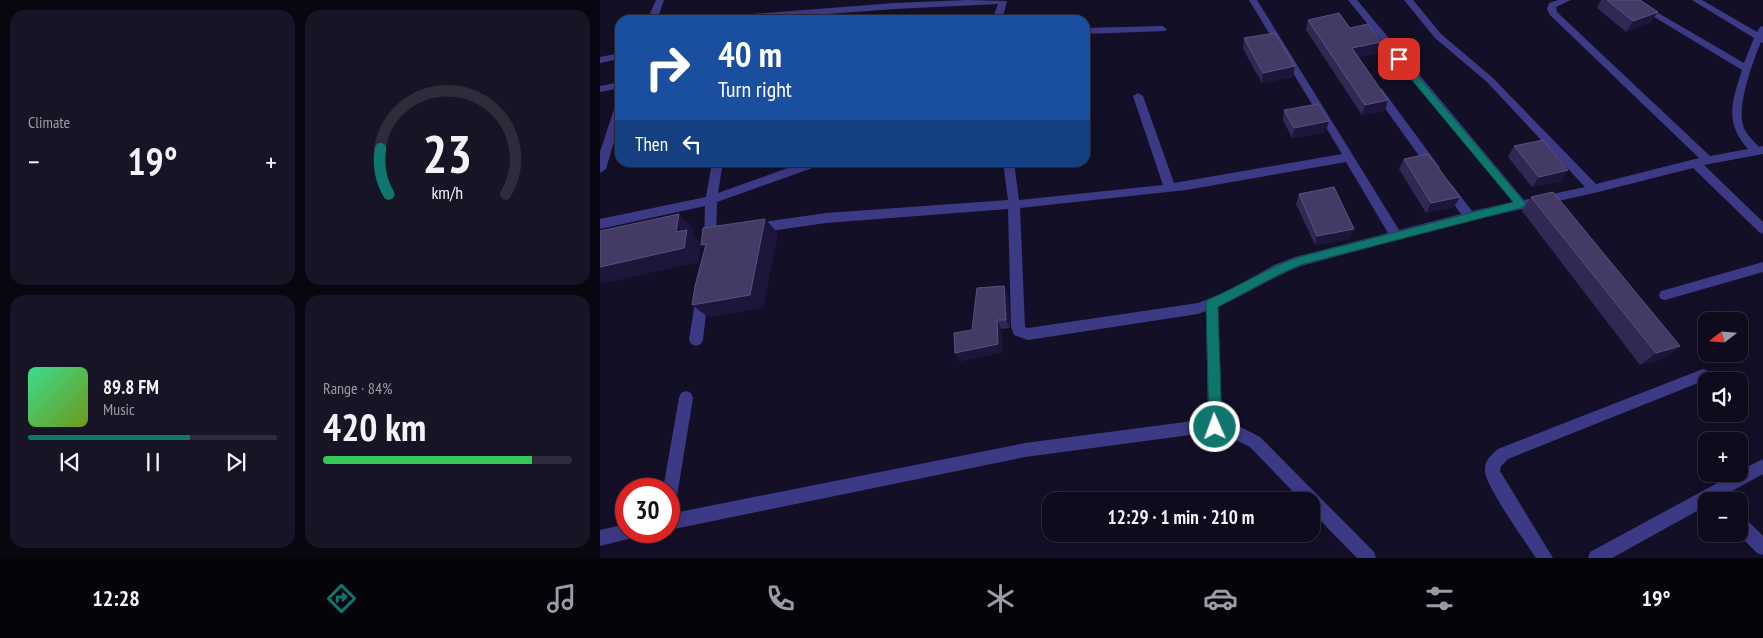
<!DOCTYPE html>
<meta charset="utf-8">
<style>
:root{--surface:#0e0b1c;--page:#171425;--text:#f1f3f6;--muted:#9b9ba3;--line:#2e2b3b;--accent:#0f766e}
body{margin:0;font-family:"PT Sans Narrow",sans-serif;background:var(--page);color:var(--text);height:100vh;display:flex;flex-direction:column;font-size:19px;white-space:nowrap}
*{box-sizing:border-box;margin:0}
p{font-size:16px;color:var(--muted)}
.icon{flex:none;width:28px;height:28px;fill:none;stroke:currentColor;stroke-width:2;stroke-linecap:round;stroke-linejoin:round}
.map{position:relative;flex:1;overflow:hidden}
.drawer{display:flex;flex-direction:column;gap:10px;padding:10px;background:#08060f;width:600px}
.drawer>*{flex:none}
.top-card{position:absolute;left:15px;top:15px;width:475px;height:152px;border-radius:15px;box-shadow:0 2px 12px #0003,0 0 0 1px var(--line);background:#1a4fa0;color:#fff;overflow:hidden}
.needle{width:32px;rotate:253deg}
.buttons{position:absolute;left:1098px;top:312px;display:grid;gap:10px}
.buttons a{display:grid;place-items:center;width:50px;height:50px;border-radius:10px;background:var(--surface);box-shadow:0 2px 12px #0003,0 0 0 1px var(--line);font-size:25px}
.speed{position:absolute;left:15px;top:478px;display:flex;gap:10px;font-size:25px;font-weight:700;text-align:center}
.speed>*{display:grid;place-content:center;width:65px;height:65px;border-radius:50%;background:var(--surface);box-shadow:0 2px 12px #0003,0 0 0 1px var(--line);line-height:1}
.speed .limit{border:8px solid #d22;background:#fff;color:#111}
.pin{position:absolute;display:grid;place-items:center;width:42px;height:42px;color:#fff;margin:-21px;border-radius:10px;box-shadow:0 2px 8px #0006}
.me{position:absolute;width:55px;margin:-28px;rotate:358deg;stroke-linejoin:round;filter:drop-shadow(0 0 4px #0008)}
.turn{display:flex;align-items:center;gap:18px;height:105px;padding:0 20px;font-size:22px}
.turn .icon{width:65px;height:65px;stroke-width:2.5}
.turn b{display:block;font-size:35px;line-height:42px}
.then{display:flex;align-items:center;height:48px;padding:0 20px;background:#0003;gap:10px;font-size:19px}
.big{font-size:38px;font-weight:700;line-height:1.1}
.drawer .tile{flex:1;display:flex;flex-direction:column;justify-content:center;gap:8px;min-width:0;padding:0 18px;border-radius:15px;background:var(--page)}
.drawer .dial{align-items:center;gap:0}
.dial svg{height:130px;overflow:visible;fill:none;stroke:var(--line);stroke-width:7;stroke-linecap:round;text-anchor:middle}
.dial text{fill:var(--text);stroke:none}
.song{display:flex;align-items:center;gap:15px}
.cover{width:60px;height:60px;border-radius:8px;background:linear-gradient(135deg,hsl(150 70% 55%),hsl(80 70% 35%))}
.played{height:5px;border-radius:2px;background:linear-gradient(90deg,var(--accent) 65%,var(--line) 65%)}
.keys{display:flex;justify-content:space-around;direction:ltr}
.heat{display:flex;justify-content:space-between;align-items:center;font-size:28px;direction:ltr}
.charge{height:8px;border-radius:4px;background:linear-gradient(90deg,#34c759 84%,var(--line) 0)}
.drawer .tiles{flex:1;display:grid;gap:10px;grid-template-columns:repeat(2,1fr)}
.trip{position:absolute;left:442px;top:492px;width:278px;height:50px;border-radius:15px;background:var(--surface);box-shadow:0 2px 12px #0003,0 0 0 1px var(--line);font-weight:700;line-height:50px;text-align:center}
.menu{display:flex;height:80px;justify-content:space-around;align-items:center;background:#06040b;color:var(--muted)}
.menu .icon{width:35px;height:35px}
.menu .on{color:var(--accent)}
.menu b{font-size:22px;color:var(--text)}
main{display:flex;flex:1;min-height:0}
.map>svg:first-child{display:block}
</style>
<main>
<section class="drawer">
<div class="tiles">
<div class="tile"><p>Climate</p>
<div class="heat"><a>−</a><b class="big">19°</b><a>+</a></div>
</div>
<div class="tile dial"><svg viewBox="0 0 100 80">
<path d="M14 69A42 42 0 1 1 86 69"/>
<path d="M14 69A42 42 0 0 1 9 41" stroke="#0f766e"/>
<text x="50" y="56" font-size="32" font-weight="700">23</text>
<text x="50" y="72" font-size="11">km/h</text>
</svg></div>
<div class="tile">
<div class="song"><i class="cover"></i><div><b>89.8 FM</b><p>Music</p></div></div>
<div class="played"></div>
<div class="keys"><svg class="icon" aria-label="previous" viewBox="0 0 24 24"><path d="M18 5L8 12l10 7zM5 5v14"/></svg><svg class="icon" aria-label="pause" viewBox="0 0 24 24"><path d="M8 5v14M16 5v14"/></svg><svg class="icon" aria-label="next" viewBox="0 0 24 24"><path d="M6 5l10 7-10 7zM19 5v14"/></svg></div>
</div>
<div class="tile"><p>Range · 84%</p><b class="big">420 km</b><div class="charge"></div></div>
</div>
</section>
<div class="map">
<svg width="1163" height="558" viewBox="0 0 1163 558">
<rect width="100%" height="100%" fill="#130f26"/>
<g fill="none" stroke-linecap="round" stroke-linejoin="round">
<path fill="#3d3a85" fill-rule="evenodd" d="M56 0H64L57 20H47Z
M368 0 407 1 402 20H392L398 4 295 9 148 20H108L113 17 295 3Z
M649 0H657L799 230 861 214 842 188 848 184 852 185 872 211 913 202 748 0H757L924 200 985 187 887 82 835 38 804 0H813L841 34 893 78 996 184 1099 158 950 15 947 9 949 3 958 0H971L956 7 957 12 1110 156 1148 149C1124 122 1132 102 1142 70L1026 0H1036L1144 63 1154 38 1092 0H1102L1157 32 1160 27 1163 26V43L1161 42C1153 61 1137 105 1143 125 1145 134 1153 140 1159 147L1163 146V154L1104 165 1163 222V234L1159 232 1093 168 994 193 869 221 701 266C672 277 647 295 618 306L622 421 635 424 660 437 774 552 776 558H757L711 511V501H702L650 447 628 436 605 433 425 457 69 530V514L425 443 608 419 606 311 598 314 428 340 414 335 411 327 408 209 226 223 156 233 152 231 150 228 152 225 156 223 226 213 408 200 403 162H414L419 200 563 185 533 96 538 93 543 96 574 183 742 154ZM746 162 788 233 695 257 674 265 626 292 598 303 428 328 425 327 420 208 586 190Z
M562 26 567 29 565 31 485 34V28Z
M20 53V59L0 63V57Z
M20 82V88L0 92V86Z
M778 88 782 89 838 165 840 168 838 171H830L774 93V89Z
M20 103V122L6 169 0 173V152L15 106Z
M112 162H123L118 193 204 162H222L221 165 117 202 116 243 114 246H106L104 243 105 206 0 229V219L106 197Z
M1163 262V272L1065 300 1061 299 1059 295 1061 291 1065 290Z
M102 290 106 291 108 295 103 340 101 344 96 346 91 344 89 340 96 295 98 291Z
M1103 369 1108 371 1110 375 1108 379 908 459 901 466 900 471 953 558H936C926 543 885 485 885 471 884 461 891 455 898 449Z
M86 391 91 393 93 398 77 496 74 501 69 504V489H63L79 398 81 393Z
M1163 459V474L1114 501H1106V506L1012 558H988L990 552 1134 474H1139V471Z
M1139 516 1145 518 1163 536V555L1157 553 1138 534Z
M26 524V531H38L36 537 0 546V530Z"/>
</g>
<path fill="#312854" d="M1001 0H1040L1051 22 1026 32 997 8Z
M708 20 750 28 778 53 758 57 785 111 762 115 706 30Z
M644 38 693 77 662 83 643 49Z
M684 110 726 132 692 138 683 120Z
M914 146 968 170 961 181 932 187 908 157Z
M804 159 854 207 826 213 799 169Z
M699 194 750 239 715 245 696 204Z
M931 197 1080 346 1064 358 1040 365 922 211Z
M404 286 408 296 410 328 401 329 402 352 360 361 372 330Z"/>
<path fill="#1d163a" d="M1058 12 1051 22 1026 32 1033 21Z
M781 42 778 53 749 58 752 48Z
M695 66 693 77 662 83 663 73Z
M788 100 785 111 762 115 765 105Z
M729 121 726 132 692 138 694 128Z
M968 170 961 181 932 187 939 177Z
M860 197 854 207 826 213 831 203Z
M79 214 94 229 93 235 102 244H106L115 258 101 245 99 262 0 284V267L76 232Z
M165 219 178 233 163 308 108 317 92 305Z
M754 229 750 239 715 245 717 236Z
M404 286 408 296 410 328 406 320Z
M397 320 401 329 402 352 360 361 355 353Z
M1080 346 1064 358 1040 365 1056 353Z"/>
<path fill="#433a66" stroke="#5a527e" d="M1007 0H1040L1058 12 1033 21Z
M739 13 750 28 768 24 781 42 752 48 788 100 765 105 708 20Z
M675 33 695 66 663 73 644 38Z
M718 104 729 121 694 128 684 110Z
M943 140 968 170 939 177 914 146Z
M828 154 860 197 831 203 804 159Z
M734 187 754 229 717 236 699 194Z
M953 192 1080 346 1056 353 931 197Z
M79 214 76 232 87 230 84 248 0 267V231Z
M165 219 150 295 92 305 95 286 106 244 101 245 103 228Z
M404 286 406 320H397L398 344 355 353 354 333 372 330 377 288Z"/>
<path fill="#0f766e" stroke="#0a4d48" d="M799 56 802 57 926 204 921 208 700 265 682 273 618 307 622 427 620 431 615 433 611 431 609 427 606 304 607 300C639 287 666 268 699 257L913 202 796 61 795 59Z"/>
</svg>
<div class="buttons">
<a><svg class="needle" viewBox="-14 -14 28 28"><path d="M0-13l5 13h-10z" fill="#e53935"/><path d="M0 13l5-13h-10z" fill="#9b9ba3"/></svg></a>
<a><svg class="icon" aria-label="sound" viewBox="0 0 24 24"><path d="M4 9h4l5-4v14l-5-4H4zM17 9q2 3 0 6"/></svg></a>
<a>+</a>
<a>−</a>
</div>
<div class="speed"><div class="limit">30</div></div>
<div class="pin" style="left:799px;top:59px;background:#d93025"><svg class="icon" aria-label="arrive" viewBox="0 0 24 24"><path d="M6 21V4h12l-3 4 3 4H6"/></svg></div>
<svg class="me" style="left:615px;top:427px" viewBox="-20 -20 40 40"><circle r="17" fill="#0f766e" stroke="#fff" stroke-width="3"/><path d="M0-11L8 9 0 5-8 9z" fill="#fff"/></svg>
<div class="trip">12:29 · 1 min · 210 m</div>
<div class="top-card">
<div class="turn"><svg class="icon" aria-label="right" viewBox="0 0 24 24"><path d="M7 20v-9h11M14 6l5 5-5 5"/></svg><div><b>40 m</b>Turn right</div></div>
<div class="then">Then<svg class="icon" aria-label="left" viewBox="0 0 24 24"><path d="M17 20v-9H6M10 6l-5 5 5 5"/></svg></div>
</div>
</div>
</main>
<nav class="menu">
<b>12:28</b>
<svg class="icon on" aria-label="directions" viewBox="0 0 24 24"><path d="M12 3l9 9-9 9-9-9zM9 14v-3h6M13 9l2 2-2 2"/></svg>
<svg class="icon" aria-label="music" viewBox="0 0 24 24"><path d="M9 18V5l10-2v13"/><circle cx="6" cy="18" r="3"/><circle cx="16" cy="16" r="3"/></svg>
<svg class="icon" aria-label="phone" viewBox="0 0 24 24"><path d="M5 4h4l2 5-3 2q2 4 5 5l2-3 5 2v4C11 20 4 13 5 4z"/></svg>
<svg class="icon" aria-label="climate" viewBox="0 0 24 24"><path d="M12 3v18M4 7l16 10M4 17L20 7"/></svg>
<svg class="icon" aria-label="car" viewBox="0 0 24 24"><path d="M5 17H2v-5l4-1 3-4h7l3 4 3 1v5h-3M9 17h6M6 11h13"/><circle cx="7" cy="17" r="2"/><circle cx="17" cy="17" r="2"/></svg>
<svg class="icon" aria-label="filters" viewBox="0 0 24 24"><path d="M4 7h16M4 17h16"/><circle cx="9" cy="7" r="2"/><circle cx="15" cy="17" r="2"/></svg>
<b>19°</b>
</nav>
